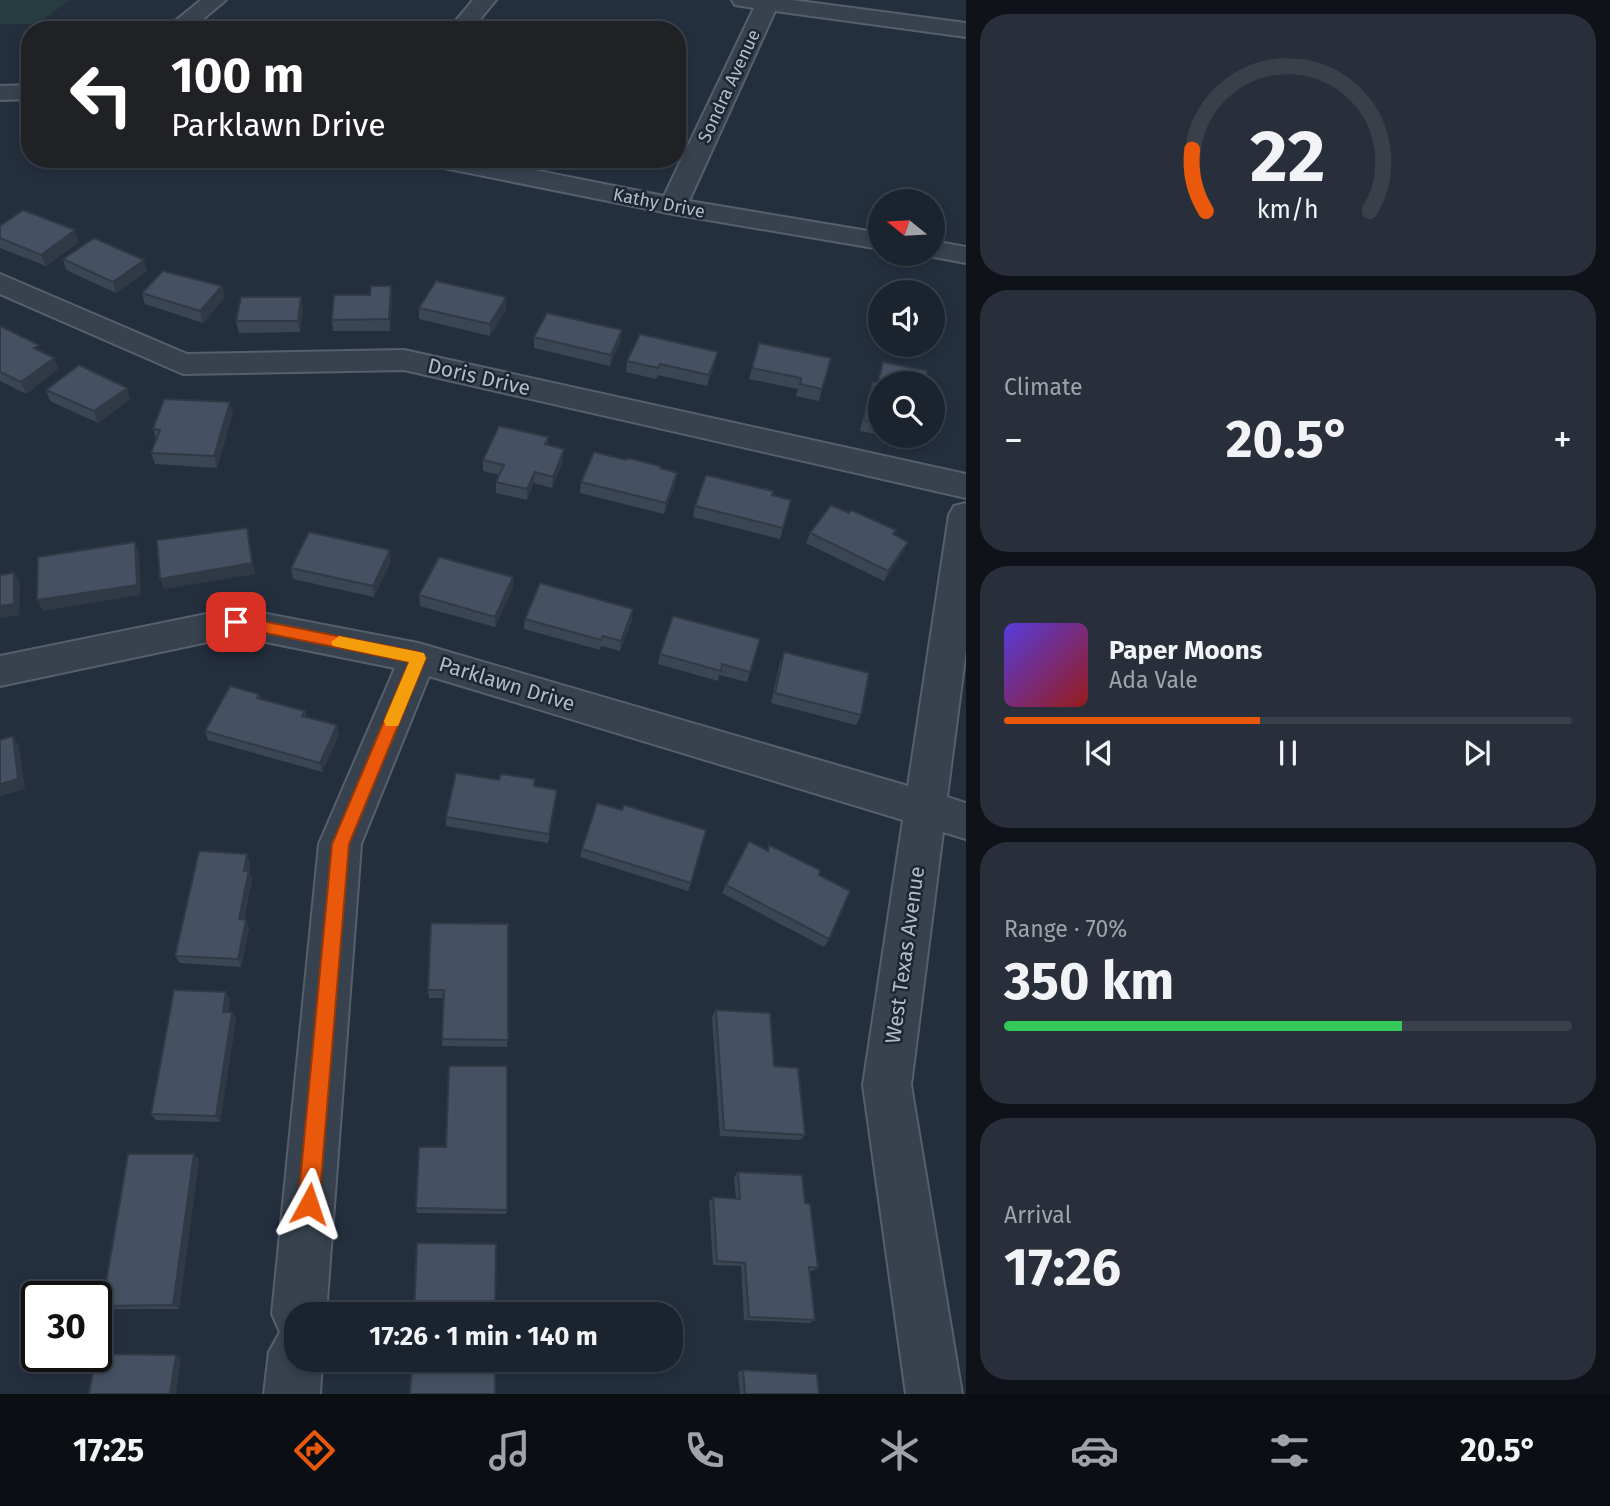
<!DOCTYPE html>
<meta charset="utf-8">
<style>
:root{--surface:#1b232e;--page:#282f3a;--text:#f1f3f6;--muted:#a0a4aa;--line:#39404a;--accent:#ea580c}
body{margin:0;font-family:"Fira Sans",sans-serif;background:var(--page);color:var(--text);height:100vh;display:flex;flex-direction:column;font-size:26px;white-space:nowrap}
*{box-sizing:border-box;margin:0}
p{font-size:23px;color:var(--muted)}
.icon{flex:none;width:38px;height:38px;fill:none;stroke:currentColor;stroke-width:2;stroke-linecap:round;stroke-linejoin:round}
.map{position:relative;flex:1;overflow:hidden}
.drawer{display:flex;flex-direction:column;gap:14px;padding:14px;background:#0f1319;width:644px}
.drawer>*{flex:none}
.banner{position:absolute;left:21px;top:21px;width:665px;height:147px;border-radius:28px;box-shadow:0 4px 10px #0003,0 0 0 2px var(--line);background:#202124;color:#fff;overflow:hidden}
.needle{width:46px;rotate:288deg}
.tools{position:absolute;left:868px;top:189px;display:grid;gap:14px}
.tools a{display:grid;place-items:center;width:77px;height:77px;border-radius:50%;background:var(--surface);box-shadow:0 4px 10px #0003,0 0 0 2px var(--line);font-size:35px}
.speed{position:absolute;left:21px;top:1281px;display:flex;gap:14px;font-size:35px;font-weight:700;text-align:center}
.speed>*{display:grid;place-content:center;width:91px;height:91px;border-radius:50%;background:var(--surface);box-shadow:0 4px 10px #0003,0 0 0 2px var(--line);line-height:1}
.speed .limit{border:4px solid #111;border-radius:10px;background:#fff;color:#111}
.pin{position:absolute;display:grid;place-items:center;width:60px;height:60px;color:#fff;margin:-30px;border-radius:14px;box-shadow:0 4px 10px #0006}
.me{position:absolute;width:77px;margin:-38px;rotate:5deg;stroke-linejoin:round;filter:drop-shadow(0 0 5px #0008)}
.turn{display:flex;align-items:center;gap:24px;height:147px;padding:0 35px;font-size:32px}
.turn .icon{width:91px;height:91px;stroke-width:2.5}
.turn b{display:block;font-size:49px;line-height:60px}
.big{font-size:52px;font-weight:700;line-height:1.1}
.drawer .card{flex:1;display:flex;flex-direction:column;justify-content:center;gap:10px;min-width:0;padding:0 24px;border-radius:28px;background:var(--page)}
.drawer .dial{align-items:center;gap:0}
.dial svg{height:182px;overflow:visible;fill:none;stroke:var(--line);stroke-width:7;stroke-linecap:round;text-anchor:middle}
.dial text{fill:var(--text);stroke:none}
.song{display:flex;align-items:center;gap:21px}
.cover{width:84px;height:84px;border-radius:10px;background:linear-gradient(135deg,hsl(250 70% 55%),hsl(0 70% 35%))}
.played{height:7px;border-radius:4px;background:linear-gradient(90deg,var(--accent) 45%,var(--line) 45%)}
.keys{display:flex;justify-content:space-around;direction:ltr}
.heat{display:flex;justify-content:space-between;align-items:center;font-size:38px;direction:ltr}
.charge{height:10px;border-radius:5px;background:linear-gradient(90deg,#34c759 70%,var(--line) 0)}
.trip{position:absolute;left:284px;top:1302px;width:399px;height:70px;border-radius:28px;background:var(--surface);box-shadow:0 4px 10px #0003,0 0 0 2px var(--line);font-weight:700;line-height:70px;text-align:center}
.dock{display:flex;height:112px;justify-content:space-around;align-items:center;background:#0b0e12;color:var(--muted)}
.dock .icon{width:49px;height:49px}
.dock .on{color:var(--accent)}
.dock b{font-size:32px;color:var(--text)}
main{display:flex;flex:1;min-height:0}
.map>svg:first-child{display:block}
</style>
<main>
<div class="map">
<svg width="966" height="1394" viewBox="0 0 966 1394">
<rect width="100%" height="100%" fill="#242f3e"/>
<path fill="#263c3f" d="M0 0H70L37 24H0Z"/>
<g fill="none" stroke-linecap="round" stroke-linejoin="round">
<defs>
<path id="minor" d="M201 0H226L190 30H164Z
M473 0H496L471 30H448Z
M732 0H792L966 23V37L775 11 689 201 880 233V249L673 214 439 167 430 164 426 159H479L664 196 754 8 735 5Z
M30 85V99L0 100V86Z
M933 241 966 247V263L923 255 933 254Z
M0 274 187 354 404 350 966 474V498L404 370 183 374 0 294Z
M966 503V650L947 797 966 803V839L943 832 911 1085 962 1394H906L863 1085 903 820 429 676 361 844 326 1314H296V1360H322L320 1394H264L269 1352 280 1332 272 1314 319 844 395 668 236 636 0 686V656L236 608 418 643 908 786 949 515 954 506Z"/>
</defs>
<use href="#minor" stroke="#565f6c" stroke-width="4"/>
<use href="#minor" fill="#38414e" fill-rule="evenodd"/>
</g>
<path fill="#3b4654" d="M0 226 79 242 46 266 0 248Z
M63 259 147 271 116 293 66 270Z
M222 286 225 297 203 323 145 304 142 293Z
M391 286 392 297 390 331H333L332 320 370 295Z
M301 297 303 308 300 332 239 333 236 321Z
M419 308 506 309 490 336 419 319Z
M0 326 42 352 54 358 58 369 26 394 0 381Z
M622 330 620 341 610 366 534 348V337Z
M759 343 822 389 819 401 796 396 798 389 749 379Z
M627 361 715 363 707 386 658 375 656 379 626 372Z
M883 362 880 383V435L860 431 869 393 873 382 877 383Z
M46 390 130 399 98 423 50 401Z
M233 413 217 468 155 464 151 453 156 439 153 429Z
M882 436H902L900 440Z
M548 437V445L563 460 552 488 534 483 527 500 496 493V482L499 475 483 471V460Z
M660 468 677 473 675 484 664 514 580 493 581 482Z
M772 495 791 500 780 539 693 517 695 506Z
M849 513 896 530 894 535 908 542 903 552 884 581 806 543 810 533Z
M391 561 374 597 293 579 291 568Z
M513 588 495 627 420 606 419 595Z
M525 619H632L620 651 601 646 600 650 524 629Z
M760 639 747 682 719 675 718 681 658 664 660 654Z
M784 652 861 715 856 725 771 703 780 662Z
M259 694 261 699 305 711 306 717 339 735 322 772 208 740 205 731Z
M499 780 557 790 548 843 446 826V817Z
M769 845 819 875 829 939 824 947 722 893 726 885 767 850Z
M582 849 691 883 688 891 580 857Z
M250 862 249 870 252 879 244 919 249 928 241 967 180 963 175 956Z
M508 924 507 1047 442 1046 444 998H429L428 990Z
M230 999 228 1012H232L236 1019 220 1122 156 1120 151 1114Z
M716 1010 774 1066 805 1135 800 1140 720 1136 712 1017Z
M199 1159 179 1309H108L102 1306Z
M738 1172 805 1203 818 1268 812 1271H810L815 1320 809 1323 744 1320 741 1266 713 1265 709 1202 713 1197 736 1199 734 1177Z
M416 1208 507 1210 506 1214 417 1213Z
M743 1370 819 1394H740L738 1372Z"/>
<path fill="#303945" d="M75 230 79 242 46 266 41 255Z
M144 260 147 271 116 293 113 282Z
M222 286 225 297 203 323 200 311Z
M391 286 392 297 390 331 389 319Z
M301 297 303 308 300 332 298 321Z
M506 297V309L490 336V324Z
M622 330 620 341 610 366 611 355Z
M718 352 715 363 707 386 709 375Z
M54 358 58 369 26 394 21 382Z
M127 388 130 399 98 423 94 411Z
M230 402 233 413 217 468 214 456Z
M564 449 563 460 552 488 553 477Z
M535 472 534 483 527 500V489Z
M677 473 675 484 664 514 666 503Z
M247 528 255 574 164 589 160 579Z
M135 542 139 553 141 595 43 611 37 600Z
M908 542 903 552 884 581 888 571Z
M390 550 391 561 374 597 373 586Z
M14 573 20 583 19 615 0 618V606Z
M513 577V588L495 627V617Z
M633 609 632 619 620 651 621 641Z
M337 725 339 735 322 772 320 763Z
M13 736 19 746 25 789 0 796V784Z
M247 854 250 862 249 870 252 879 242 927 239 919 244 871Z
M246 920 249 928 241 967 238 959Z
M226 992 230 999 227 1019 223 1012Z
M232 1012 236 1019 220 1122 216 1116Z
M194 1154 199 1159 179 1309 173 1305Z
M176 1355 181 1357 176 1394H170Z"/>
<path fill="#455162" stroke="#303945" stroke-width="2" d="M23 210 75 230 41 255 0 238V226Z
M94 238 144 260 113 282 63 259Z
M163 271 222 286 200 311 142 293Z
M436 281 506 297 490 324 419 308Z
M371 286H391L389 319 332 320 334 295H370Z
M241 297H301L298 321H236Z
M547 313 622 330 611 355 534 337Z
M0 326 39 345 34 348 54 358 21 382 0 372Z
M640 334 718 352 709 375 660 364 658 368 627 361Z
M759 343 831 358 822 389 800 384 801 378 752 368Z
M883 362 927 371 925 383H880V423L864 420 873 382 878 383Z
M79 365 127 388 94 411 46 390Z
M164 399 230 402 214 456 151 453 160 430 153 429Z
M499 426 548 437 545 444 564 449 553 477 535 472 527 489 496 482 504 465 483 460Z
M594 452 626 460 628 458 660 466V468L677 473 666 503 581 482Z
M706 475 773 491 772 495 791 500 783 528 695 506Z
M831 505 849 513 851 510 896 530 893 534 908 542 888 571 810 533Z
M247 528 252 563 160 579 157 540Z
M309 532 390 550 373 586 291 568Z
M135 542 137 585 37 600 38 557Z
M439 557 513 577 495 617 419 595Z
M14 573V604L0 606V575Z
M540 583 633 609 621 641 603 636 601 640 525 619Z
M673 616 760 639 750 672 722 664 721 671 660 654Z
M784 652 869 673 861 715 775 693Z
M230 686 259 694 257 698 305 711 302 716 337 725 320 763 205 731Z
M13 736 18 779 0 784V740Z
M456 773 499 780 501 774 535 779 534 786 557 790 549 834 446 817Z
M597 803 622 810 624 805 706 830 691 883 582 849Z
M749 841 768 851 769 845 820 870 819 875 850 891 829 939 726 885Z
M199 851 247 854 244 871 249 870 239 919 246 920 238 959 175 956Z
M431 923 508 924V1040L442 1039 444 990H428Z
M174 990 226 992 223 1012H232L216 1116 151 1114Z
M716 1010 770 1013 774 1066 798 1068 805 1135 724 1130Z
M449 1066H507V1210L416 1208 419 1147H446Z
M128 1154H194L173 1305 102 1306Z
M738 1172 802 1175 805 1203 810 1204 818 1268 809 1267 815 1320 749 1317 745 1263 717 1261 713 1197 740 1199Z
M417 1243 496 1244 495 1314H414Z
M96 1354 176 1355 170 1394H89Z
M412 1360H495V1394H410Z
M743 1370 817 1374 819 1394H745Z"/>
<path fill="#ea580c" stroke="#983908" stroke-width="2" d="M236 616 418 652 426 658 349 844 319 1204 316 1211 309 1214 301 1211 298 1204 332 844 409 662 231 626 228 622 231 618Z"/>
<path fill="#f59e0b" d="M339 636 424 653 426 658 398 726H386L384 721 409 662 333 646 331 642Z"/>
<g text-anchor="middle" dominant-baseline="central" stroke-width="5" stroke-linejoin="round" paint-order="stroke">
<g font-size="18" fill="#b4bcc9" stroke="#1d2633">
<text transform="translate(729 86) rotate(-65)">Sondra Avenue</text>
<text transform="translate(659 203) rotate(11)">Kathy Drive</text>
</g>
<g font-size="21" fill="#b4bcc9" stroke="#1d2633">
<text transform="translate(479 377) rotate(13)">Doris Drive</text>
<text transform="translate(507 684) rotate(17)">Parklawn Drive</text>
<text transform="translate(905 955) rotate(-82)">West Texas Avenue</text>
</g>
</g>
</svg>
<div class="tools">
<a><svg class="needle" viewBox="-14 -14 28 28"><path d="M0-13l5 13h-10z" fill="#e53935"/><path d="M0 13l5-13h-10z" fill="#a0a4aa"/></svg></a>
<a><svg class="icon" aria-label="sound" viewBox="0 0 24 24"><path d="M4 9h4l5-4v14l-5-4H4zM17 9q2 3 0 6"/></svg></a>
<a><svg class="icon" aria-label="search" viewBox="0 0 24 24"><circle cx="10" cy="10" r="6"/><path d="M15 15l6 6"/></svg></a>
</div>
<div class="speed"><div class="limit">30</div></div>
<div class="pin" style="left:236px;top:622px;background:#d93025"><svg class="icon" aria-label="arrive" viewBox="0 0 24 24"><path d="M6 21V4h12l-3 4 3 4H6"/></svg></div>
<svg class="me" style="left:309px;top:1204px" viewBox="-20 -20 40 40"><path d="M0-17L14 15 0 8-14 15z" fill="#ea580c" stroke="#fff" stroke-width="4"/></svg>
<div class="trip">17:26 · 1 min · 140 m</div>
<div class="banner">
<div class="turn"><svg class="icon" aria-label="left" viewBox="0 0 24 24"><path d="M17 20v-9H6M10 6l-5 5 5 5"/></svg><div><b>100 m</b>Parklawn Drive</div></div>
</div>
</div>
<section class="drawer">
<div class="card dial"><svg viewBox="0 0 100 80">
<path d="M14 69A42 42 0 1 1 86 69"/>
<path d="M14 69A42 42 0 0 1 8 42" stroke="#ea580c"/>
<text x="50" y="56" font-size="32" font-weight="700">22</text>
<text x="50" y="72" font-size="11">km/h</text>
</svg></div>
<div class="card"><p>Climate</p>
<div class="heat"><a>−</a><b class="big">20.5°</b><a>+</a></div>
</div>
<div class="card">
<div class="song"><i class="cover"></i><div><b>Paper Moons</b><p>Ada Vale</p></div></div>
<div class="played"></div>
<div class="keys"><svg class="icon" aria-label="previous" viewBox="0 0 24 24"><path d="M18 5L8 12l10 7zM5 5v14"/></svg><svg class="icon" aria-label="pause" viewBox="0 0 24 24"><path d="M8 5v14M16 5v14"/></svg><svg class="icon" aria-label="next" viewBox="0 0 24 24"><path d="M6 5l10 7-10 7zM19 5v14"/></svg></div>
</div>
<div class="card"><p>Range · 70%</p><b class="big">350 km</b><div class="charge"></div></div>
<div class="card"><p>Arrival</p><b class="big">17:26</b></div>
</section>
</main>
<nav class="dock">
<b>17:25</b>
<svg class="icon on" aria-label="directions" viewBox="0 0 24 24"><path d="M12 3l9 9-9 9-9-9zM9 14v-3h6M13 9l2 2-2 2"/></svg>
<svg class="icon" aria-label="music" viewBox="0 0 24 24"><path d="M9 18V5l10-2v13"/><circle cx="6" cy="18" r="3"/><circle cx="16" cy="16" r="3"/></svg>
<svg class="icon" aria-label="phone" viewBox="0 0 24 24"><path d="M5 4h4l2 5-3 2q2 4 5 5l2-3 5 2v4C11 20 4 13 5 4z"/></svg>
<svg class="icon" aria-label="climate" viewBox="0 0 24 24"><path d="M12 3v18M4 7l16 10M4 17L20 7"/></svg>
<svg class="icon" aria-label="car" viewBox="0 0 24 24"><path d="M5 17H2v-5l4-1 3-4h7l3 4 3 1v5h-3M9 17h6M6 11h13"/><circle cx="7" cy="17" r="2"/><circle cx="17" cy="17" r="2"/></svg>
<svg class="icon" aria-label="filters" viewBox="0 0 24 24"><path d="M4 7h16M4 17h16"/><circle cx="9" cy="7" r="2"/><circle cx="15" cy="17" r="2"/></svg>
<b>20.5°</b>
</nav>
